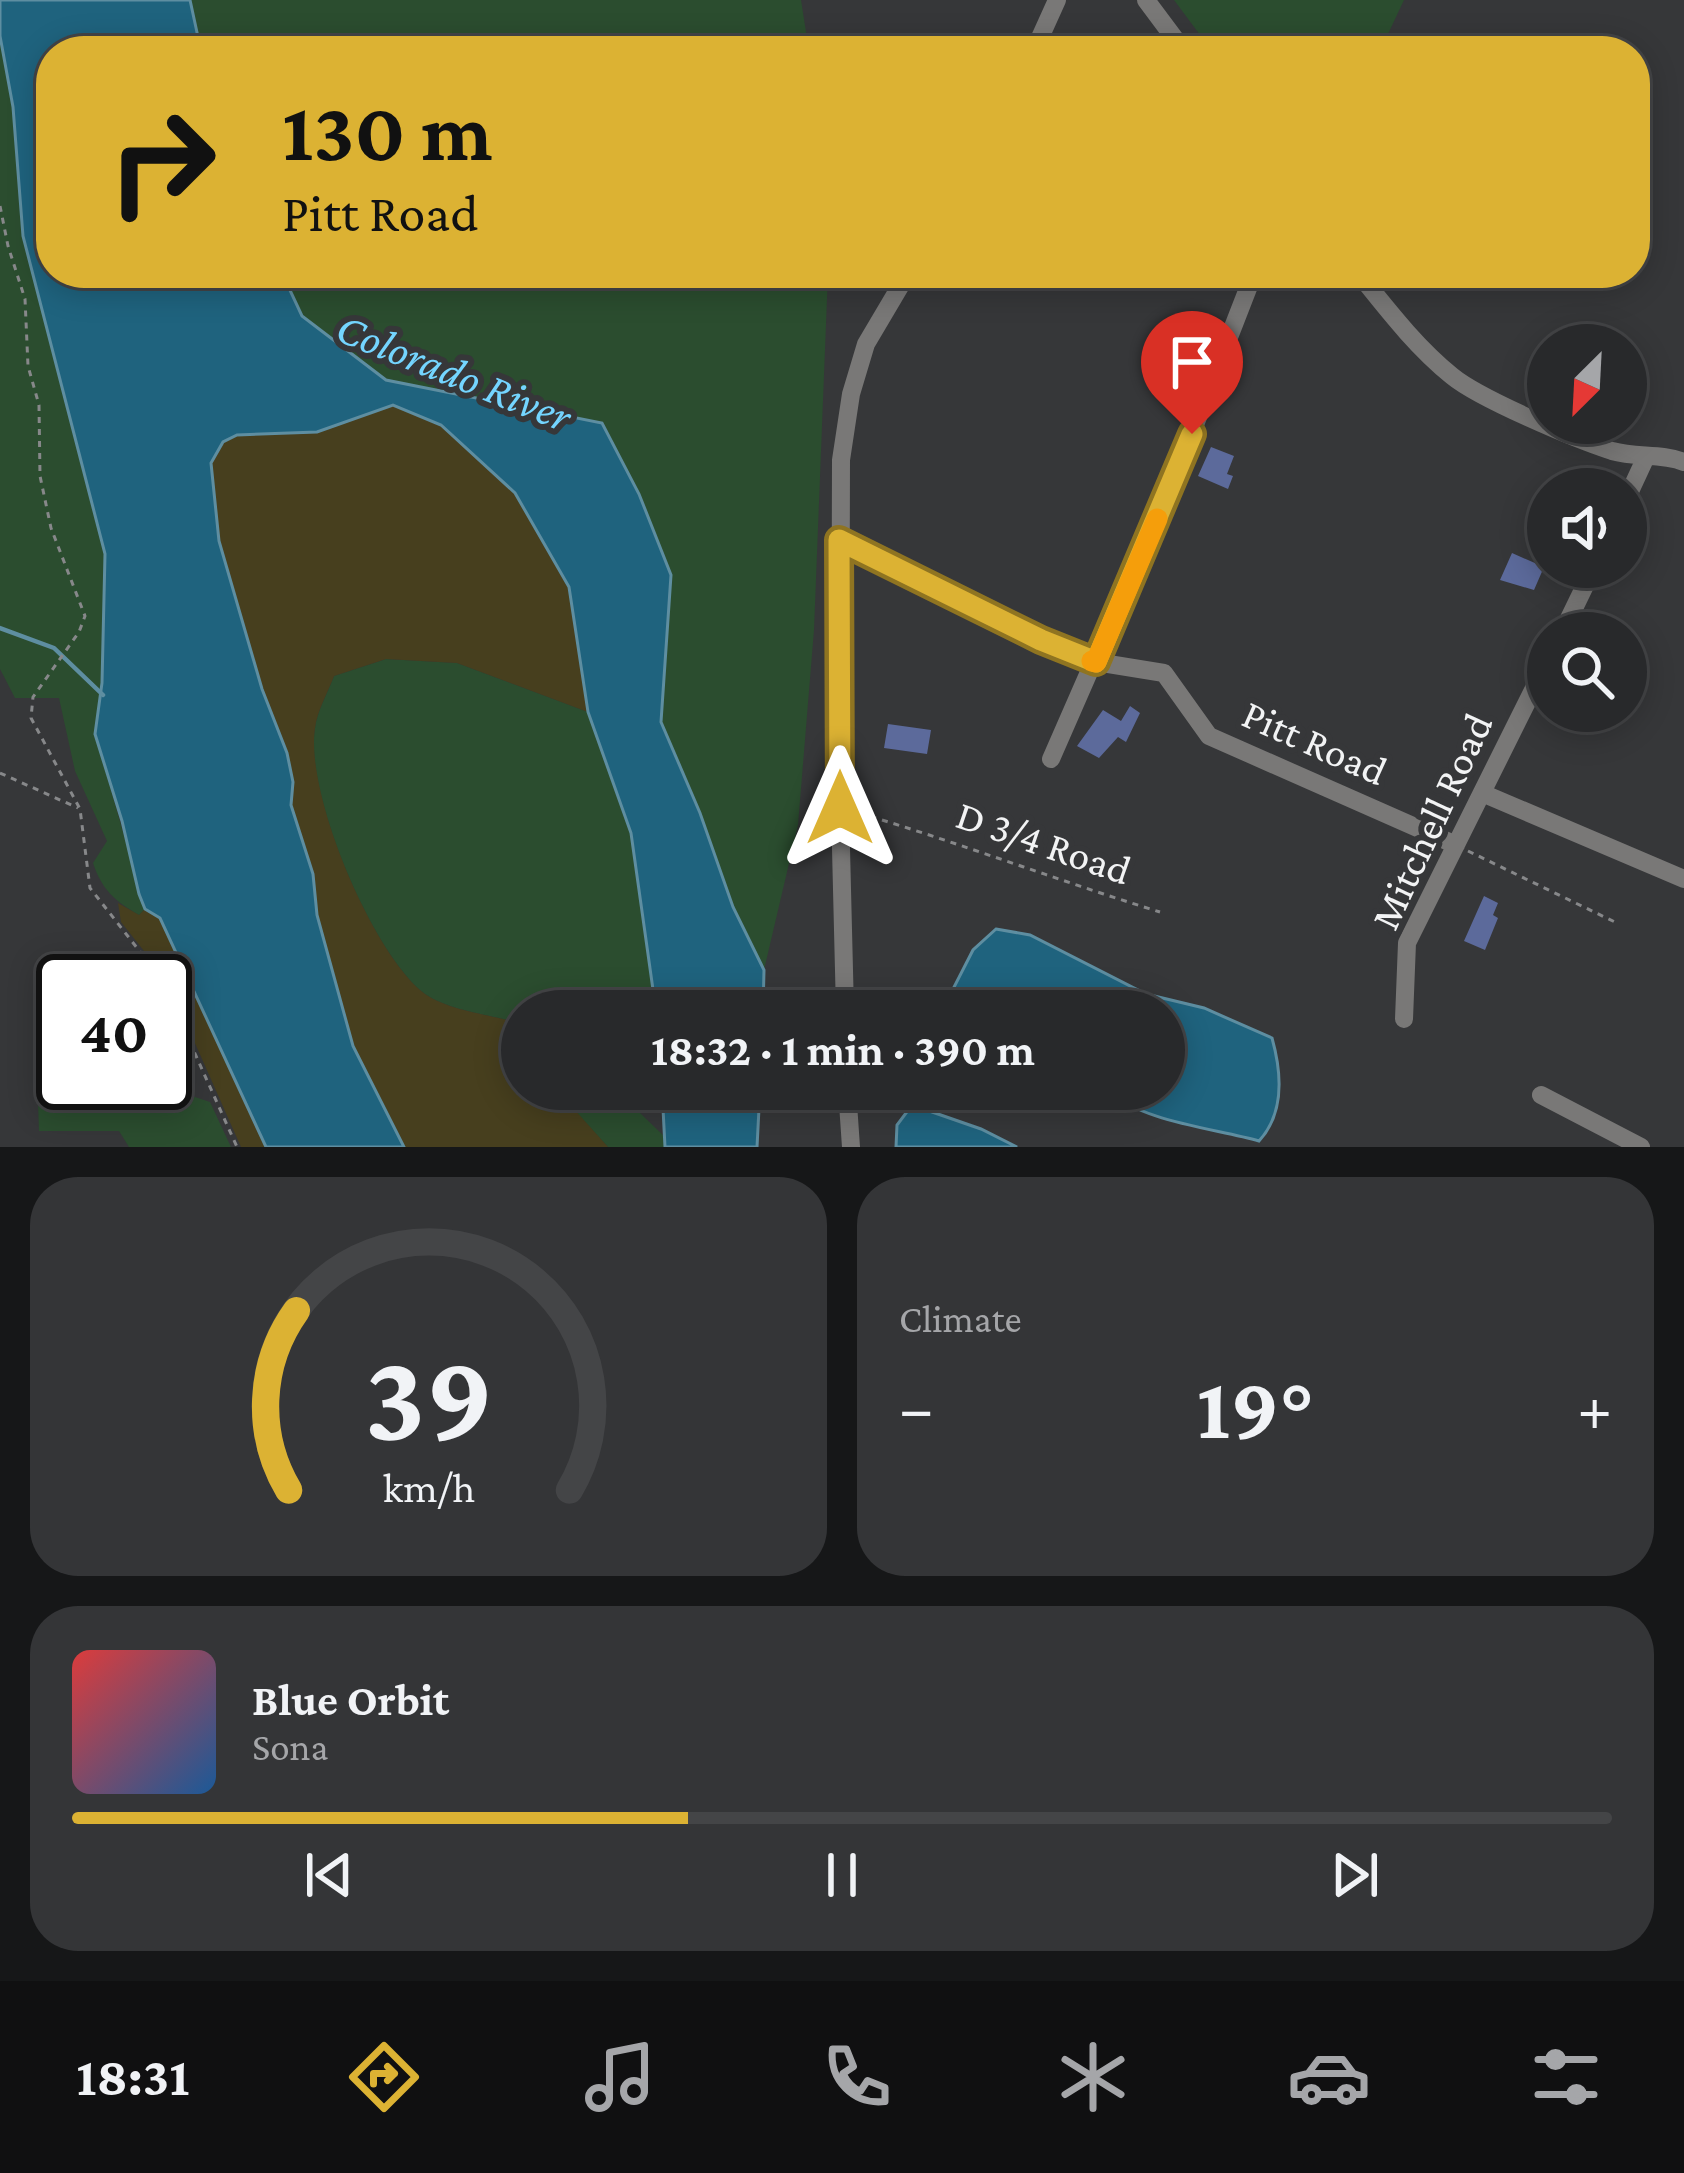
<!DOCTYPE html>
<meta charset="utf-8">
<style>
:root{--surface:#28292b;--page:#343537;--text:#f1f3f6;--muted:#a5a6a9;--line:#444547;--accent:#dcb233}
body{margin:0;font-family:"Crimson Pro",serif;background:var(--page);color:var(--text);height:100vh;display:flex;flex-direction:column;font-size:45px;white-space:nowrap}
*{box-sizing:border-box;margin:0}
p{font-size:39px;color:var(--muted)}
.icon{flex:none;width:66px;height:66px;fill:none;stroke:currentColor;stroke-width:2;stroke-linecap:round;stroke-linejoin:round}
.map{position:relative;height:1147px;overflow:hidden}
.panel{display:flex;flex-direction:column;gap:30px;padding:30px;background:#161718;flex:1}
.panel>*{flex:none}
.guide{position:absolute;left:36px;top:36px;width:1614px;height:252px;border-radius:48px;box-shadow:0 6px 30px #0003,0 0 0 3px var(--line);background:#dcb233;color:#111;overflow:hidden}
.needle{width:78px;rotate:204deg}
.buttons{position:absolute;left:1527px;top:324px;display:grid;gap:24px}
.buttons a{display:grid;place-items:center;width:120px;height:120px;border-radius:50%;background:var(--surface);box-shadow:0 6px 30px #0003,0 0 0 3px var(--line);font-size:60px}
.speed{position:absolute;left:36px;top:954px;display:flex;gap:24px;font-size:60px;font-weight:700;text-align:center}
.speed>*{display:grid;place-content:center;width:156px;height:156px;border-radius:50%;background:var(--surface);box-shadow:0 6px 30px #0003,0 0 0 3px var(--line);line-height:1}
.speed .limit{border:6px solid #111;border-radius:18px;background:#fff;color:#111}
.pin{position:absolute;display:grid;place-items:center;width:102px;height:102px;color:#fff;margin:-123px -51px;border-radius:50% 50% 50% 0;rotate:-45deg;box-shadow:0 0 12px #0007}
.pin .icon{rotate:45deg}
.me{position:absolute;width:132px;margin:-66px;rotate:0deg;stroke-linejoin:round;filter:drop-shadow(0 0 9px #0008)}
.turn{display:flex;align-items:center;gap:42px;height:252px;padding:0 48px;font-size:54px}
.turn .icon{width:156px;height:156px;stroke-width:2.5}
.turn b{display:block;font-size:84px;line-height:102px}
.big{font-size:90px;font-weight:700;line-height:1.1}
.panel .card{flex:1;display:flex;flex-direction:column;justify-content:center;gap:18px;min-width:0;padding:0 42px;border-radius:48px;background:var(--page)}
.panel .dial{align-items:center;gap:0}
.dial svg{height:312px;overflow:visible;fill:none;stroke:var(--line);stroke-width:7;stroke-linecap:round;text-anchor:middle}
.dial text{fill:var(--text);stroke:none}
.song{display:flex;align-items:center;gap:36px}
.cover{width:144px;height:144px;border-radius:18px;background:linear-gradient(135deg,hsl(0 70% 55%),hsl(210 70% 35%))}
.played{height:12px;border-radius:6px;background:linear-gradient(90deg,var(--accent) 40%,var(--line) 40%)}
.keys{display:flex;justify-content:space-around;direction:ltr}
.heat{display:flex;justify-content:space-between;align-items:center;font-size:66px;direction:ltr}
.panel .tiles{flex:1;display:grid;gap:30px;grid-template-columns:1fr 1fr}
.card:last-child{grid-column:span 2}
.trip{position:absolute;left:501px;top:990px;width:684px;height:120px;border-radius:60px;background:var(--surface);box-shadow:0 6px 30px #0003,0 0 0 3px var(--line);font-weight:700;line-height:120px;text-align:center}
.dock{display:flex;height:192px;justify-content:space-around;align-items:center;background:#101011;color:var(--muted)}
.dock .icon{width:84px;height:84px}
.dock .selected{color:var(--accent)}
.dock b{font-size:54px;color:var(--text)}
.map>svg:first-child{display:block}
</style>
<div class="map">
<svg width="1684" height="1147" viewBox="0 0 1684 1147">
<rect width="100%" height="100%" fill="#363739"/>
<path fill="#2b4d2f" d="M190 0H801L809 51H201Z
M1174 0H1404L1380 51H1212Z
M0 36 13 107 23 236 105 554 102 683 95 734 145 909 139 915C115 901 102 890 93 863L107 841 75 771 59 698H15L0 669Z
M282 273H828L814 630 798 825 764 970 733 907 700 813 661 722 671 575 639 494 602 423 386 380 302 316Z
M386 659 457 663 588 712 631 833 656 1011H522V1024C493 1015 449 1011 425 994 373 955 304 793 315 728 317 711 328 692 334 676Z
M36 1044 63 1053V1083H153L210 1102 231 1147H129L119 1131H39Z
M554 1089H615L665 1137V1147H608Z"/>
<path fill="#473f1e" d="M393 405 441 425 515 493 569 587 588 712 457 663 386 659 334 676C328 692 317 711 315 728 305 794 373 955 425 994 449 1011 493 1015 522 1024V1058L509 1061 522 1070V1089L558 1091 608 1147H404L353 1046 317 915 313 874 291 805 293 782 287 753 262 689 219 541 211 463 223 442 237 435 317 432Z
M118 903 139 915 145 909 160 918 266 1147H241L167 980 121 922Z"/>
<path fill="#1f637e" stroke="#5e8ea1" stroke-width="3" d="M0 0H190L201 51H51V273H282L302 316 386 380 602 423 639 494 671 575 661 722 700 813 733 907 764 970 763 1011H656L631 833 588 712 569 587 515 493 441 425 393 405 317 432 237 435 223 442 211 463 219 541 262 689 287 753 293 782 291 805 313 874 317 915 353 1046 404 1147H266L160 918 145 909 139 894 122 821 95 734 102 683 105 554 23 236 13 107 0 36Z
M996 929 1030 935 1146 994 1204 1008 1272 1038C1282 1074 1285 1113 1259 1141 1213 1128 1141 1122 1106 1089H1164V1011H959L952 991 973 950Z
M662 1089H760L757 1147H665Z
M912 1105 981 1129 1017 1147H896L897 1125Z"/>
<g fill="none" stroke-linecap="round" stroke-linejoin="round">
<path stroke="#5e8ea1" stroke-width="4.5" d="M0 628 54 648 103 695"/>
</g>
<path fill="#5c6a9b" d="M1211 447 1234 456 1227 474 1233 476 1228 489 1198 476Z
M1512 553 1544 567 1534 590 1500 580Z
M1130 706 1140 713 1126 742 1118 737 1099 758 1077 746 1103 710 1121 721Z
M888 724 931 730 927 754 884 748Z
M1484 896 1498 903 1493 915 1498 918 1485 950 1464 941Z"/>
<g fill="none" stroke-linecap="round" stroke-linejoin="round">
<path stroke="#87888a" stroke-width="3" stroke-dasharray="6 6" stroke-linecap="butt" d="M0 206 8 246 25 299 28 366 39 405 40 476 51 528 85 616 79 632 33 697 31 718 80 809 90 888 163 981
M0 773 78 808
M859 813C960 843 1059 881 1160 912
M1468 851 1619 924
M165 987 237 1147"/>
<path stroke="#797877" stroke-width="18" d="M1146 0 1184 51
M1034 51 1057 0
M1358 273C1387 309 1416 347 1452 376 1480 399 1575 439 1612 451 1636 458 1661 453 1684 462
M1626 500 1645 459
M839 540 1041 640 1096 662 1164 673 1209 736 1456 845
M1562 633 1594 567
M1051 759 1177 471 1254 273
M1482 793 1684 879
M845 1011 840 808 841 460 851 394 866 344 908 273
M1404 1019 1407 943 1548 660
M847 1089 851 1147
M1541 1095 1641 1147"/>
</g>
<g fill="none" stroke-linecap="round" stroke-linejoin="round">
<defs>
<path id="route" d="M840 808 839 540 1041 640 1096 662 1192 434"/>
</defs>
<use href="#route" stroke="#8f7421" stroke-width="30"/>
<use href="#route" stroke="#dcb233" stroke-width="21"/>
<path stroke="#f59e0b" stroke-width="21" d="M1092 661 1096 662 1157 519"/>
</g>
<g text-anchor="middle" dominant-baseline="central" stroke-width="12" stroke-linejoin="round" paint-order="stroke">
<g font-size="42" fill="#f2f3f4" stroke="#363739">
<text transform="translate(1315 742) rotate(24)">Pitt Road</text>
<text transform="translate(1431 821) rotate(-65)">Mitchell Road</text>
<text transform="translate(1044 842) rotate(19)">D 3/4 Road</text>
</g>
<g font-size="45" font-style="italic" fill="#74d5ff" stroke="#363739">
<text transform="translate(454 372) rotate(22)">Colorado River</text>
</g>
</g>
</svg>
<div class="buttons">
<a><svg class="needle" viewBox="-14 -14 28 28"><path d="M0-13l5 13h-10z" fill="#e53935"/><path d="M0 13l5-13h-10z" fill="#a5a6a9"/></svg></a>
<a><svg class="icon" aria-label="sound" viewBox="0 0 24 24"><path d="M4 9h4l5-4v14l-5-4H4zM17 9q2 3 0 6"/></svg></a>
<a><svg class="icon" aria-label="search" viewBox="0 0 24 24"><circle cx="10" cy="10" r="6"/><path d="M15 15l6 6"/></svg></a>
</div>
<div class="speed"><div class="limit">40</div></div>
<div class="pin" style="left:1192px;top:434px;background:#d93025"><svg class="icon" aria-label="arrive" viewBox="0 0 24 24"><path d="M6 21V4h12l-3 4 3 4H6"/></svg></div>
<svg class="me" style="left:840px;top:808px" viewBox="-20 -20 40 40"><path d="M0-17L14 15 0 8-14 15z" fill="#dcb233" stroke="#fff" stroke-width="4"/></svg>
<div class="trip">18:32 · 1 min · 390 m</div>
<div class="guide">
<div class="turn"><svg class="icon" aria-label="right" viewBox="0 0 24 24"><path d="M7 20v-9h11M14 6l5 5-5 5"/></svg><div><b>130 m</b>Pitt Road</div></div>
</div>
</div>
<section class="panel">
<div class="tiles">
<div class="card dial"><svg viewBox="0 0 100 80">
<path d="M14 69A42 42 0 1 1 86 69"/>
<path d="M14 69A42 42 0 0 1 16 23" stroke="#dcb233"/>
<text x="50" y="56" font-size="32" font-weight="700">39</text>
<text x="50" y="72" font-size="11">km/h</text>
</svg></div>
<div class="card"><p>Climate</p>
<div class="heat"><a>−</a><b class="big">19°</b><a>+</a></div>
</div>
<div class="card">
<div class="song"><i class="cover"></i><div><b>Blue Orbit</b><p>Sona</p></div></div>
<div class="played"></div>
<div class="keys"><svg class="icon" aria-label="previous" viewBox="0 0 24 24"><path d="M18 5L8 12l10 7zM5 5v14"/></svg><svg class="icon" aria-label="pause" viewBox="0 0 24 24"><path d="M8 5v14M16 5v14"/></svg><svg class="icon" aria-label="next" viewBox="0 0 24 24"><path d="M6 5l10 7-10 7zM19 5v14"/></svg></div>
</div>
</div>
</section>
<nav class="dock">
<b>18:31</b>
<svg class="icon selected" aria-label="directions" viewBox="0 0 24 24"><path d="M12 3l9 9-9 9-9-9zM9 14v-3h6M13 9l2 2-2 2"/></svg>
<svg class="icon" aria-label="music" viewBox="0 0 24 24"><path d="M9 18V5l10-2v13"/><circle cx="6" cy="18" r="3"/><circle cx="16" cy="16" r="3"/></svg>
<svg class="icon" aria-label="phone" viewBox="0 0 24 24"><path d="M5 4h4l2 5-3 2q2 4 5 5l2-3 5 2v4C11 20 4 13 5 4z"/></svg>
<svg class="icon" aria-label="climate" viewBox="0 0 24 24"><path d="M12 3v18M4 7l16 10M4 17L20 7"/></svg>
<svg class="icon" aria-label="car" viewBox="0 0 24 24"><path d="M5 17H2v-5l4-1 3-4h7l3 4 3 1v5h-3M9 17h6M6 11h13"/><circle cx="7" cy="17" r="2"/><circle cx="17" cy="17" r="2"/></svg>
<svg class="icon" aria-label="filters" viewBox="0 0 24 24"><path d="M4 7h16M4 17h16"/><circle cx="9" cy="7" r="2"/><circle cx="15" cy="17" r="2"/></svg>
</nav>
